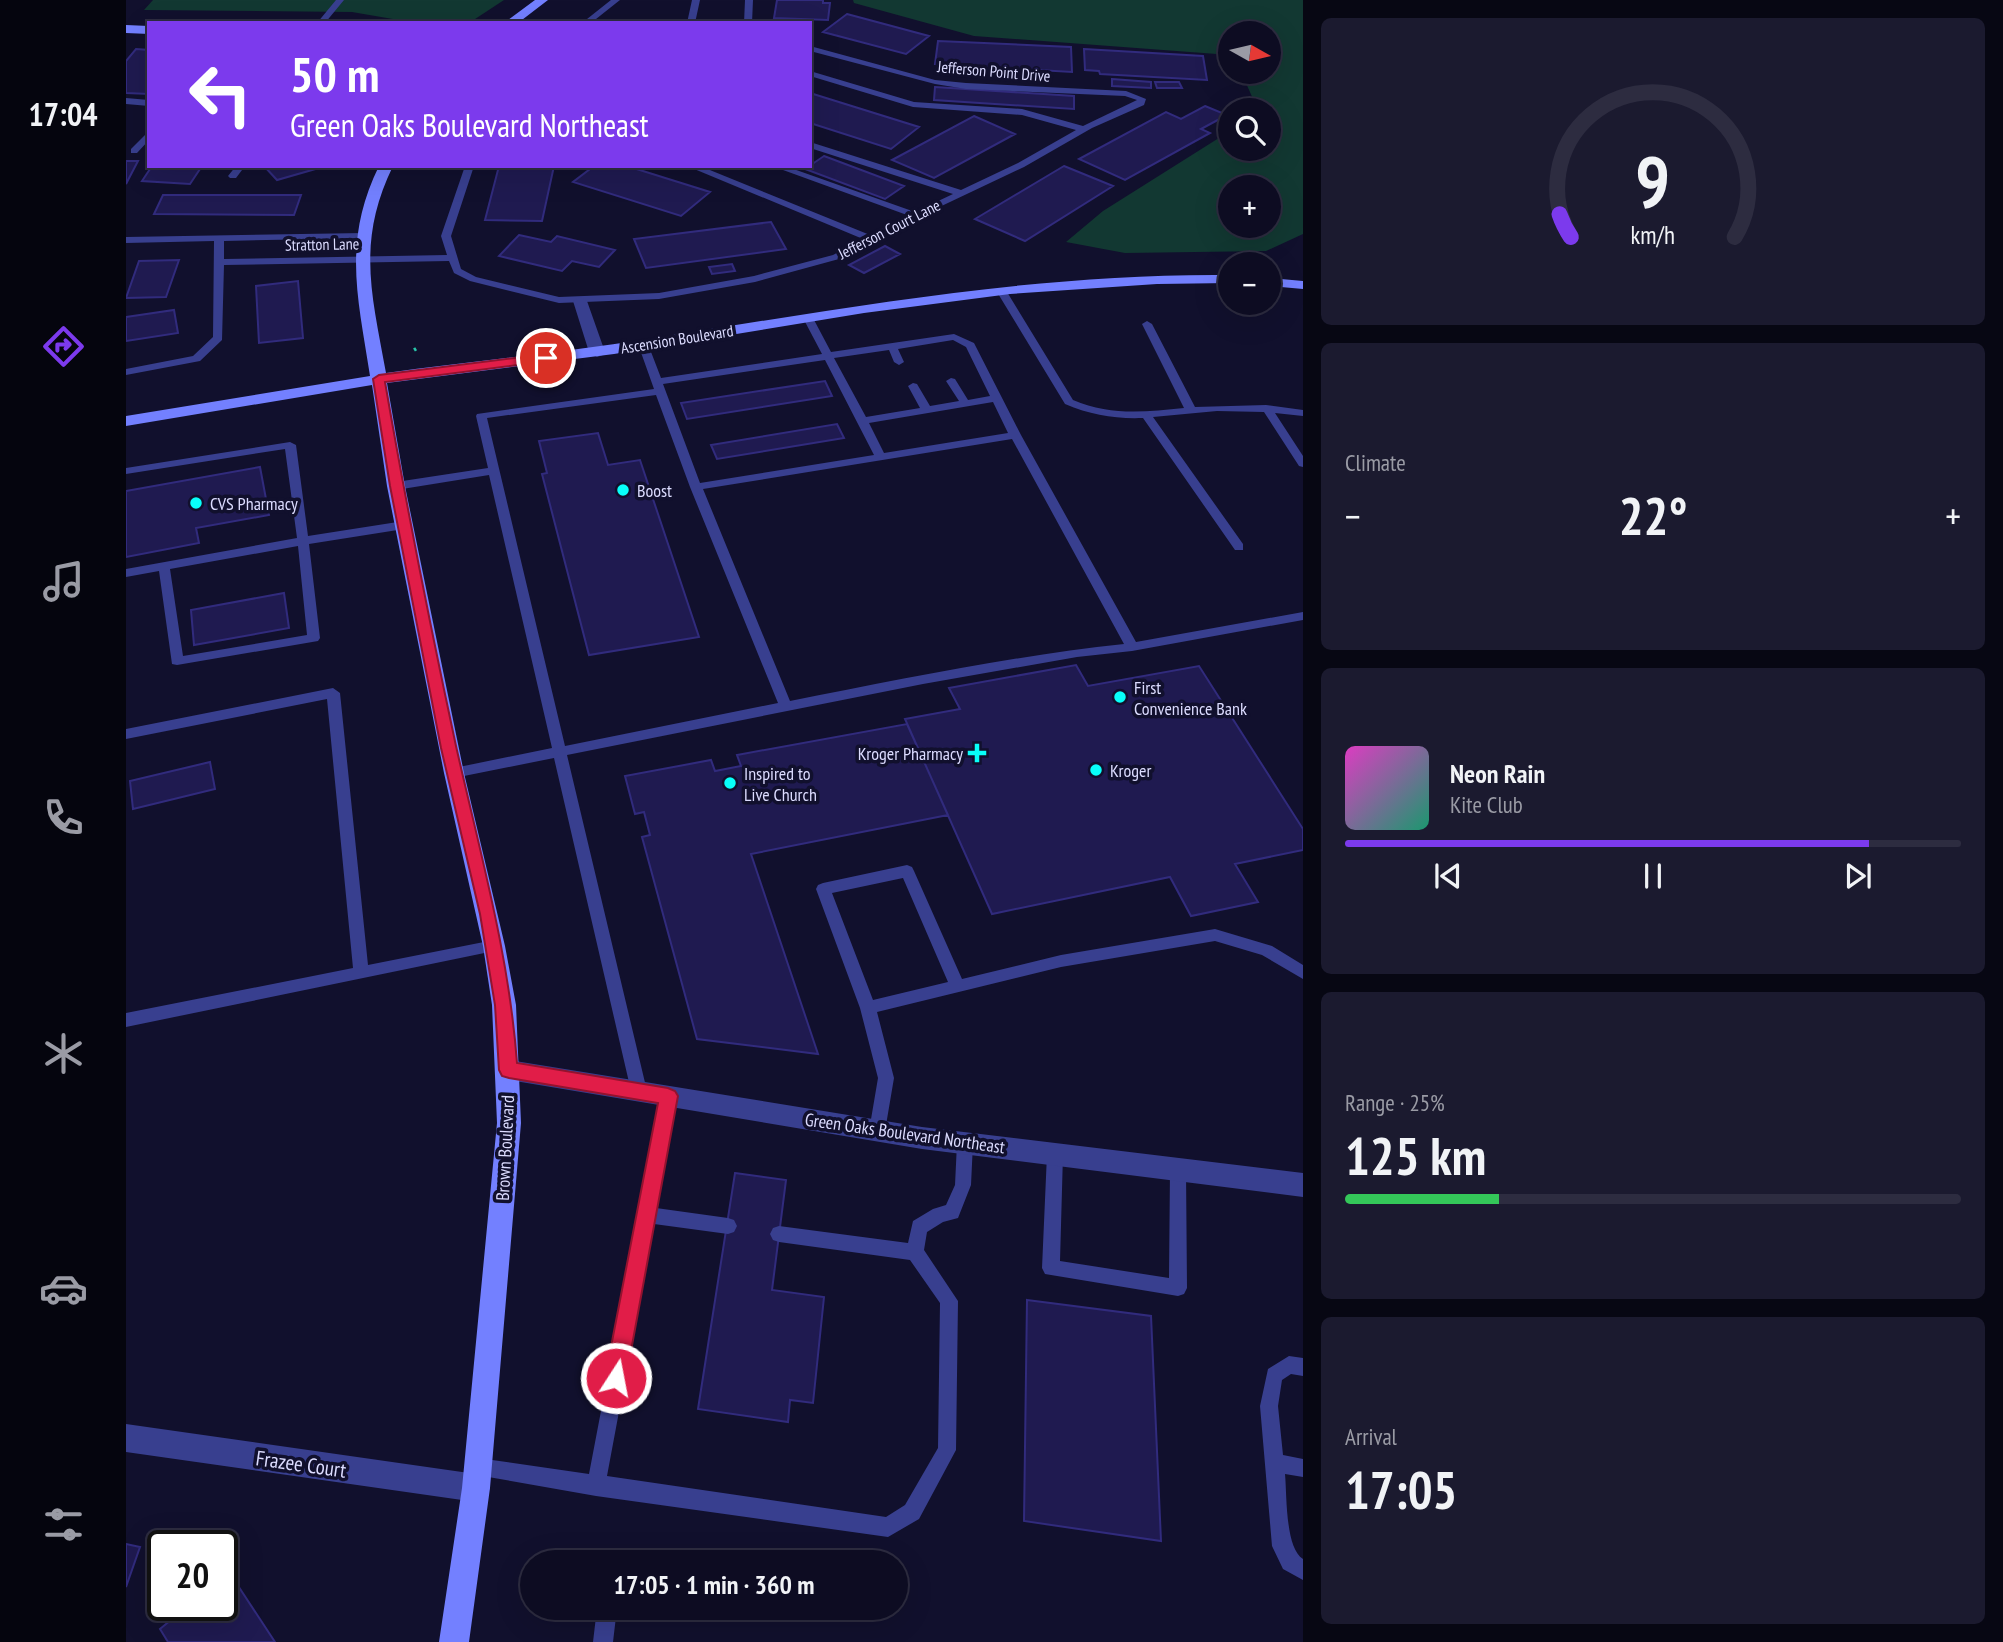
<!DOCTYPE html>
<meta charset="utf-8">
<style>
:root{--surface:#0d0c22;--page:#1b1a2f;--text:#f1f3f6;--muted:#9a9ba5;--line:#2d2c40;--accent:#7c3aed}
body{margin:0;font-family:"PT Sans Narrow",sans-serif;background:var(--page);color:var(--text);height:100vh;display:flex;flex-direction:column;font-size:26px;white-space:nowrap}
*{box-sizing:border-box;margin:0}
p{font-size:23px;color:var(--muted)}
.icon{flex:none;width:38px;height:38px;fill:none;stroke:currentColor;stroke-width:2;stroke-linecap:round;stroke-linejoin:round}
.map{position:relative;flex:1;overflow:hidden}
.side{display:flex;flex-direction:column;gap:18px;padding:18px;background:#070713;width:700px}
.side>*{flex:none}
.banner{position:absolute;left:21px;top:21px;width:665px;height:147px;border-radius:0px;box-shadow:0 7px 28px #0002,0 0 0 2px var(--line);background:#7c3aed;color:#fff;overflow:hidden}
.needle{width:46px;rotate:98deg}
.fabs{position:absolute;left:1092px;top:21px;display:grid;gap:14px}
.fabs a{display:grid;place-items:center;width:63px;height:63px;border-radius:50%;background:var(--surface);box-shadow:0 7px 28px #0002,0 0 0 2px var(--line);font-size:35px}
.speed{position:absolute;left:21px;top:1530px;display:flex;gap:14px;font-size:35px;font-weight:700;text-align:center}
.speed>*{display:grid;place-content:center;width:91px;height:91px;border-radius:50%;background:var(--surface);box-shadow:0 7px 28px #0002,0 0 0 2px var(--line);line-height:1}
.speed .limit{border:4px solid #111;border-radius:10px;background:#fff;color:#111}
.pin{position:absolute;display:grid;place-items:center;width:60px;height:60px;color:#fff;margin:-30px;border:4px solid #fff;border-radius:50%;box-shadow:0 2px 7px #0007}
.me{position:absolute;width:77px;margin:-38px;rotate:11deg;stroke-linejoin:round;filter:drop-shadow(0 0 5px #0008)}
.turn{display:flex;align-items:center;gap:24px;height:147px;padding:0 28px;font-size:32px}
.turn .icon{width:91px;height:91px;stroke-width:2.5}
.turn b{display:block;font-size:49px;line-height:60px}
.big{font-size:52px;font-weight:600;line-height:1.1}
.side .card{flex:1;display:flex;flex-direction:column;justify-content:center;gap:10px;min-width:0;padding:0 24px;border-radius:10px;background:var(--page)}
.side .dial{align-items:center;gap:0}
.dial svg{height:182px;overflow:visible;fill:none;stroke:var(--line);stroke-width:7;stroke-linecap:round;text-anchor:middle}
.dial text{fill:var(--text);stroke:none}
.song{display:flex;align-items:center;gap:21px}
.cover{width:84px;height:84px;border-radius:10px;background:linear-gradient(135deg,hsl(310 70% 55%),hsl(160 70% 35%))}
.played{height:7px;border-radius:4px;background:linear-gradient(90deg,var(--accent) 85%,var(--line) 85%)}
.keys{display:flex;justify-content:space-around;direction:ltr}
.heat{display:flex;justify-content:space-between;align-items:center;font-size:38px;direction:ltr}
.charge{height:10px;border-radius:5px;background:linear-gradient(90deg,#34c759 25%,var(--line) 0)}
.trip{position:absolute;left:394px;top:1550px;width:388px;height:70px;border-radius:35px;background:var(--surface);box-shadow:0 7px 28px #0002,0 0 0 2px var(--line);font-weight:600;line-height:70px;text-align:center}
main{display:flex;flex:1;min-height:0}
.dock{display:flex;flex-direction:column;width:126px;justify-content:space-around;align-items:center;background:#05050e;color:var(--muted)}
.dock .icon{width:49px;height:49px}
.dock .current{color:var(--accent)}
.dock b{font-size:32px;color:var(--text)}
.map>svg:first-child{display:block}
</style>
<main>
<nav class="dock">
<b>17:04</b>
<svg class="icon current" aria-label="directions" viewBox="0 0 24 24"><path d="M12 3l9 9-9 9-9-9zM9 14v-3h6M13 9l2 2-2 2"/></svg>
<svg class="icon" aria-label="music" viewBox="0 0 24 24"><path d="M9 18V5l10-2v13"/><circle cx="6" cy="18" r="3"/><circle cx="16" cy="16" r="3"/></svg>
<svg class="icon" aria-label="phone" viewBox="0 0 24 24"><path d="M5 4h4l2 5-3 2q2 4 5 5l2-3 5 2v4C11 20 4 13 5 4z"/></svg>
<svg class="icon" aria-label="climate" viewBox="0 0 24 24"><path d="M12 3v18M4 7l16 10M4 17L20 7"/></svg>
<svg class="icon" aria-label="car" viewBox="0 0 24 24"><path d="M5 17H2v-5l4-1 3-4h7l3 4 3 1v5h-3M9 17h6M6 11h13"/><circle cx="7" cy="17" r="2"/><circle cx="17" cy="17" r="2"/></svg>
<svg class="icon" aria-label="filters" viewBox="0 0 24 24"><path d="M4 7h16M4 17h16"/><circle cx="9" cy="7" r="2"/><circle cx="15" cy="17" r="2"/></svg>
</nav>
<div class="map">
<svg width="1177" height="1642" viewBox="0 0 1177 1642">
<rect width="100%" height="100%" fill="#11102d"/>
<path fill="#123832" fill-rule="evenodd" d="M27 0H378L343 23H290L226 12 18 10Z
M727 0H1177V234L1140 251 999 253 940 242 977 211 1104 131V149H1143V110H1132L1115 72H1143V33H1104V55L848 36 728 3ZM1104 187H1143V226H1104Z"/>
<path fill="#1f1a50" stroke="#312b7d" stroke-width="2" d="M651 0H697V3H704L702 20 648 18Z
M721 14 803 36 780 54 697 32Z
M812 41 945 47 946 72 809 64Z
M10 49 23 50V94L0 93V61Z
M958 49 1077 56 1081 80 974 74 973 71 959 70Z
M986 79 1025 82V88L986 86Z
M1029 82H1053L1056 88H1031Z
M809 87 948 96V109L808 100Z
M684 93 793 127 765 149 684 123Z
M1079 106 1101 115 1075 129 1084 133 999 180 953 159 1040 112 1055 119Z
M848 116 889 134 808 178 766 160Z
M698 156 778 186 759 199 679 169Z
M0 161H12L0 184Z
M26 166H76L64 184 16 181Z
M138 166H200L151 180Z
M373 166H428L416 221 359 220Z
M468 166H501L584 192 555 216 447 182Z
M938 166 987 186 899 241 849 219Z
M37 195H175L168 215 28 214Z
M645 222 660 249 520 268 508 239Z
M393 235 425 242 431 236 489 250 473 267 446 261 436 271 373 256Z
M759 246 774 254 738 273 723 265Z
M53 260 40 297 0 298 13 261Z
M606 264 609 271 586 274 583 267Z
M172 281 177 338 133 343 130 286Z
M48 310 52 333 0 341V317Z
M699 381 706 396 561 419 555 403Z
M711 424 718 438 591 459 585 445Z
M472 433 482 465 514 460 573 637 463 655 416 474 421 473 413 441Z
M134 467 143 515 70 528 73 543 0 557V491Z
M158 593 163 628 68 645 65 610Z
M950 665 962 686 1073 666 1177 829V850L1109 864 1132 902 1065 916 1044 877 866 914 779 719 834 709 823 688Z
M781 724 822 815 625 854 692 1054 571 1039 516 837 524 835 518 812 509 814 499 776 585 760 589 771 615 766 611 755Z
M84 762 89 789 7 809 4 781Z
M609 1173 660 1180 646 1290 698 1297 687 1403 664 1400 662 1422 572 1409Z
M901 1300 1025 1316 1035 1541 898 1521Z
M0 1544 14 1547 0 1587Z
M103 1572 149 1642H42L34 1629 63 1605H96V1577Z"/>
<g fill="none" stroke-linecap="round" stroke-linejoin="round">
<path stroke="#28c7aa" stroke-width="3.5" stroke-dasharray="2.5 4.5" stroke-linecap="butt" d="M288 350 293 347"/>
<path fill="#383f8f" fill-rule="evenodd" d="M210 0H218L199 23H191Z
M485 0H494L465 23H456Z
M566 0H574L569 23H561Z
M619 0H627L626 23H618Z
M684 46 809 80 840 83 1000 91 1020 99 1018 105 966 128 898 167 786 220 713 259 629 282 533 299 433 303 344 281 328 273 323 261 98 265 96 340 74 361 0 375V369L67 356 87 337 88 241 0 243V237L238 233 243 236 241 238 98 241V259L321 255 315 236 339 166H348L325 236 335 269 350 277 433 297 533 293 628 276 707 255 737 239 561 166H574L744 235 781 215 646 166H659L789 212 827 194 684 148V142L835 190 892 163 950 130 896 115 787 107 684 76V71L788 102 896 109 957 126 1011 100 999 96 840 89 809 84 684 51Z
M0 98 23 100V106L0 104Z
M23 131V140L11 153H5V149Z
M110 166H119L110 178H104L102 176Z
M872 290 881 292 947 400C984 416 1019 412 1058 408L1016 324 1021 321 1026 324 1069 407 1140 405 1177 410V416L1149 413 1177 456V467L1173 466 1138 412 1091 411 1027 417 1117 544V550H1109L1017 418C989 419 965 415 939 404L871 292Z
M682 315 687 318 705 352 828 334 848 343 895 435 1010 642 1177 612V620L1006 651 951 657 797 684 441 755 521 1091 519 1096 513 1098 507 1096 505 1091 428 758 328 778 321 773 328 768 426 748 363 475 270 490 264 486 270 482 362 468 350 416 351 414 528 389 512 344 513 342 517 341 522 344 535 378 696 354 677 318ZM827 340 840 347 864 396 842 400 829 379 825 378 820 381 833 401 804 406 791 384 787 383 782 386 794 408 740 417 708 358 763 350 768 362 773 365 778 362 772 349ZM699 360 748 455 574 483 537 384ZM530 395 564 487 652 703 439 746 361 418ZM867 402 882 433 758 453 743 423ZM886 439 998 644C886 656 775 679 664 701L577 489Z
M164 442 170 445 182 536 278 521 284 525 278 529 183 544 194 638 192 641 51 665 46 664 33 571 0 577V569L171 538 159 449 0 474V468ZM172 546 181 635 57 656 44 569Z
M207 688 214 693 242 965 368 940 373 942 375 946 373 950 0 1027V1013L227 968 201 699 0 739V729Z
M781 865 786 867 788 871 836 979 935 955 1089 929 1146 946 1177 965V979L1136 955 1089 941 935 967 751 1012 768 1078 759 1131 757 1136 751 1138 745 1136 743 1131 752 1078 734 1008 690 889 692 885 697 883ZM777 878 822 982 747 1000 706 893Z
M543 1089 549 1091 551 1096 530 1208 602 1218 608 1220 611 1226 608 1232 602 1234 528 1224 481 1476 760 1517 779 1505 812 1448 814 1303 784 1260 653 1242 647 1240 644 1234 647 1228 653 1226 782 1243 787 1221 807 1209 820 1205 829 1185 831 1143 833 1138 839 1136 845 1138 847 1143 845 1185 832 1218 817 1222 801 1232 798 1250 832 1301 830 1450 793 1519 762 1537 470 1496 345 1474 343 1467 345 1460 352 1458 463 1474 535 1096 537 1091Z
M929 1146 935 1149 937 1154 934 1261 1043 1278 1044 1170 1046 1165 1052 1162 1058 1165 1060 1170 1061 1288 1058 1294 1052 1296 919 1274 916 1268 921 1154 923 1149Z
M1163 1356 1177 1358V1376L1165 1374 1156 1380 1152 1406 1157 1455 1177 1459V1477L1159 1474C1161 1495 1159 1548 1177 1559V1580L1157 1569 1146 1546 1134 1406 1142 1369Z
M471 1608H491L487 1642H467Z
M672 1608H711L712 1610 709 1617C698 1622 686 1619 675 1615Z"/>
<path fill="#383f8f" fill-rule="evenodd" d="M454 297 461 301 479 352 477 355 471 357 463 352 447 301Z
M383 1060 796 1127 1177 1173V1197L796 1149 383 1080 375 1077 371 1070 375 1063Z
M0 1424 350 1474 360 1478 364 1488 360 1498 350 1502 0 1452Z"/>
<path fill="#7380ff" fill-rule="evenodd" d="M409 0H422L392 23H378Z
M0 25 23 26V34L0 33Z
M253 166H267C230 242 246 295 260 373 347 361 435 353 522 339 715 309 907 273 1104 275V283L1031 284 884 294 738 313 488 354 261 383 279 486 338 773 379 946 390 1005 395 1123 364 1488 343 1642H313L336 1488 371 1123 366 1005 357 946 318 773 261 486 246 385 0 426V416L244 376C232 297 216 242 253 166Z
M1143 278 1177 281V289L1143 286Z"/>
</g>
<path fill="#e11d48" stroke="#92132f" stroke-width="2" d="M420 354 424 356V361L259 382C280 504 304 625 330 746 354 853 383 954 391 1063L542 1088 549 1091 552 1096 500 1378 497 1385 490 1388 482 1385 479 1378 532 1103 383 1078 376 1076 373 1070 369 1005 354 914 315 748 264 486 247 379 253 375Z"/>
<g fill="#08fffa" stroke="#11102d" stroke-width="2.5">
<circle cx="497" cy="490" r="7"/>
<circle cx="70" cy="503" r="7"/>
<circle cx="994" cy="697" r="7"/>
<path d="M847.5 742.5h7v7h7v7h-7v7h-7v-7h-7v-7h7z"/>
<circle cx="970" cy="770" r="7"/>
<circle cx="604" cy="783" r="7"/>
</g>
<g text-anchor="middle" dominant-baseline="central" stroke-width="7" stroke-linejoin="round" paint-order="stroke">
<g font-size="16" fill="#dcdcff" stroke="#11102d">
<text transform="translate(868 71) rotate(5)">Jefferson Point Drive</text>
<text transform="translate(763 229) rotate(-27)">Jefferson Court Lane</text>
<text transform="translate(196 244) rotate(-1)">Stratton Lane</text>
<text transform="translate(551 339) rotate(-9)">Ascension Boulevard</text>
</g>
<g font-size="18" fill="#dcdcff" stroke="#11102d" text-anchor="start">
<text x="511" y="490">Boost</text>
<text x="84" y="503">CVS Pharmacy</text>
<text x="1008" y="687">First<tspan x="1008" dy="21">Convenience Bank</tspan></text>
<text x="837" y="753" text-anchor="end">Kroger Pharmacy</text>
<text x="984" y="770">Kroger</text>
<text x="618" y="773">Inspired to<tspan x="618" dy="21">Live Church</tspan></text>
</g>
<g font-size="18" fill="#dcdcff" stroke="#11102d">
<text transform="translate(779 1133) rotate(8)">Green Oaks Boulevard Northeast</text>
<text transform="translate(379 1148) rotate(-87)">Brown Boulevard</text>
</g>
<g font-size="21" fill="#dcdcff" stroke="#11102d">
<text transform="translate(175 1464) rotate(8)">Frazee Court</text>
</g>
</g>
</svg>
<div class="fabs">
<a><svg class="needle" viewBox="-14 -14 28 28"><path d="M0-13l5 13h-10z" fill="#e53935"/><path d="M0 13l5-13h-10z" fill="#9a9ba5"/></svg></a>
<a><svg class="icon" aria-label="search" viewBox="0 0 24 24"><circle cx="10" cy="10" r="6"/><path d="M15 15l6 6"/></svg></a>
<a>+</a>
<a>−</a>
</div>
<div class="speed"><div class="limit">20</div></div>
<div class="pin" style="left:420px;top:358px;background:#d93025"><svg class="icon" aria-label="arrive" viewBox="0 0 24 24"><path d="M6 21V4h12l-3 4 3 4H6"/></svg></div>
<svg class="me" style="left:490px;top:1378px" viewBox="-20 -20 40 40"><circle r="17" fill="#e11d48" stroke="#fff" stroke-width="3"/><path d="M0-11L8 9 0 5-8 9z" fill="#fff"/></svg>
<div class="trip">17:05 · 1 min · 360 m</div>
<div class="banner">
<div class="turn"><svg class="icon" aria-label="left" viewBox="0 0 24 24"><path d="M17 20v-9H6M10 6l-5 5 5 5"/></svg><div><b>50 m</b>Green Oaks Boulevard Northeast</div></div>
</div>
</div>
<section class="side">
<div class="card dial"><svg viewBox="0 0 100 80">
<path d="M14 69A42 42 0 1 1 86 69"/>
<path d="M14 69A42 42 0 0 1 9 59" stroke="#7c3aed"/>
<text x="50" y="56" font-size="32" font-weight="700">9</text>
<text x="50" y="72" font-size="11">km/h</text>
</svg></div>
<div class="card"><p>Climate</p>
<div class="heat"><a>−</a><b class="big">22°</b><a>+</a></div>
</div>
<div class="card">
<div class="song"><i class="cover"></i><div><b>Neon Rain</b><p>Kite Club</p></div></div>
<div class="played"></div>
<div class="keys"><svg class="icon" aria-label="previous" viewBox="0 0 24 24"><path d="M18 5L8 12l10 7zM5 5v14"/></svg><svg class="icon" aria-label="pause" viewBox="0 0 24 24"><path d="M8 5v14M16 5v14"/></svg><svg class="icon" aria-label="next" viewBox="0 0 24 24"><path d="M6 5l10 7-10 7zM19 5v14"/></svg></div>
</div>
<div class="card"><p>Range · 25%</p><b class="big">125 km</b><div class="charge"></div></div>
<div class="card"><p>Arrival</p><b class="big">17:05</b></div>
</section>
</main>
